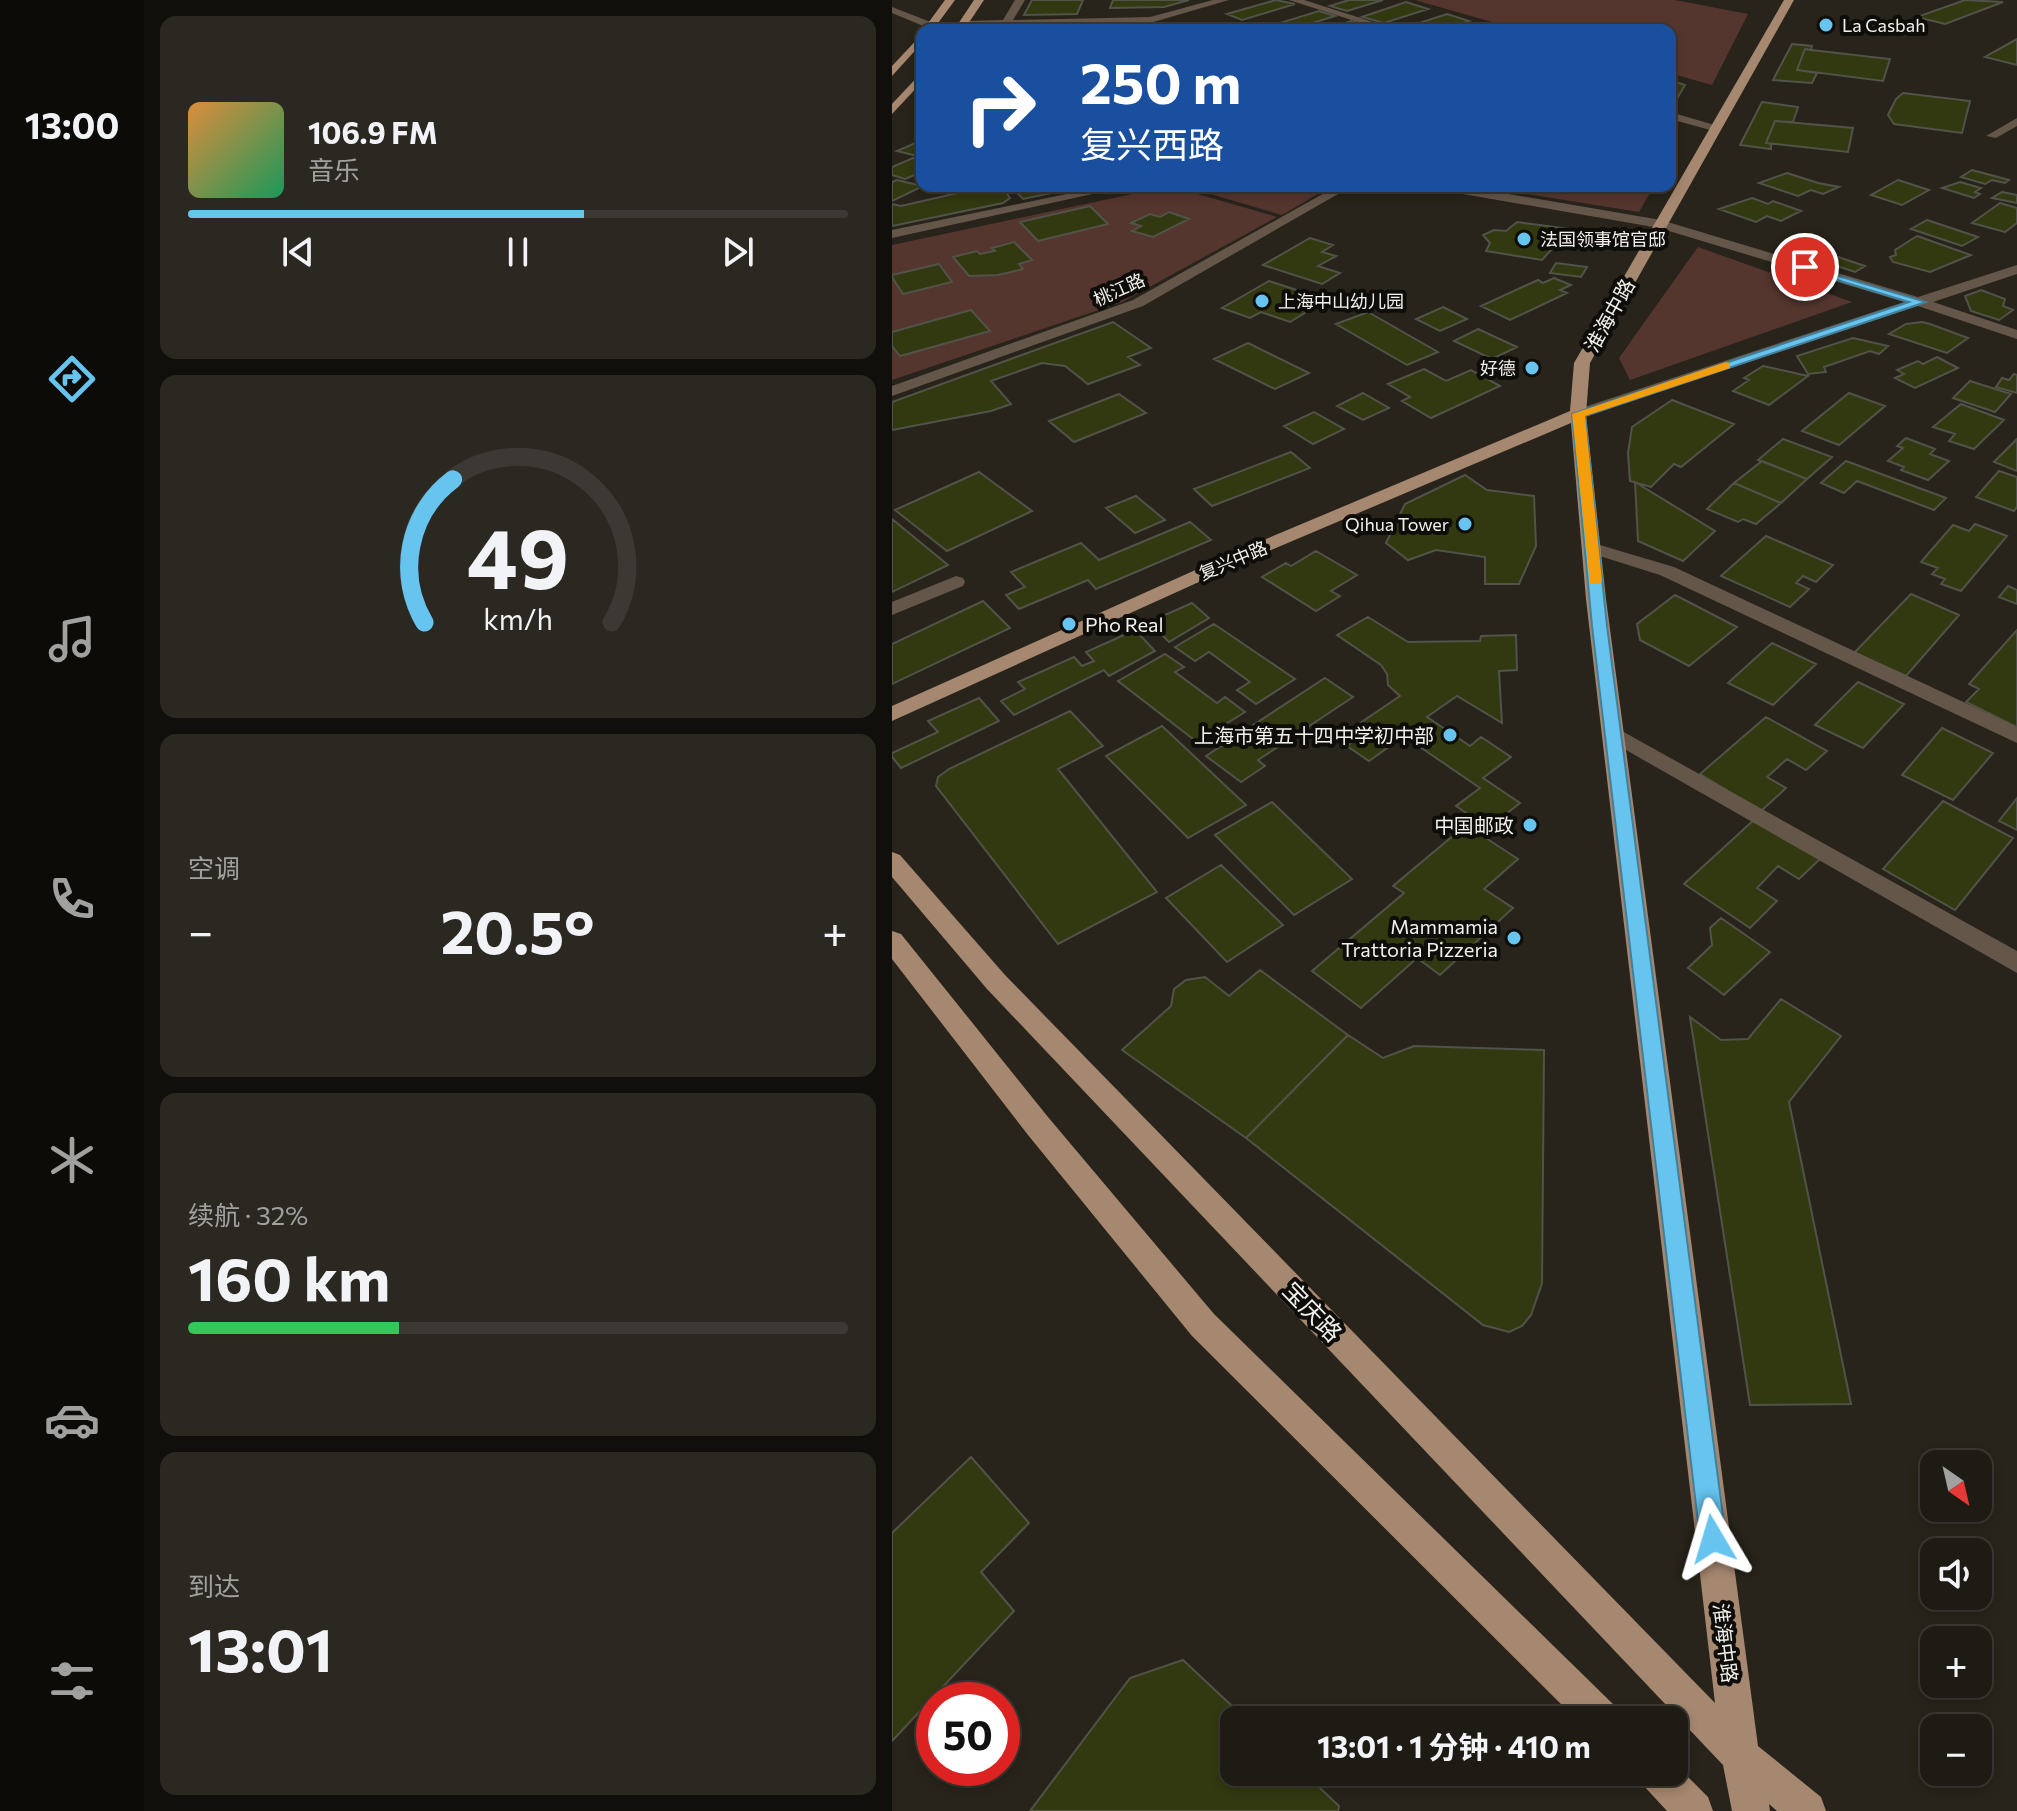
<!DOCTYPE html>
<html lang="zh">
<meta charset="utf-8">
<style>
:root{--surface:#1e1b14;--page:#2b2822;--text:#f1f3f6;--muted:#a1a1a0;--line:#3c3934;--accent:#66c4ef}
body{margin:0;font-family:Commissioner,"Noto Sans SC",sans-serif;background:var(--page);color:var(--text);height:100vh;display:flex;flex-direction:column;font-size:30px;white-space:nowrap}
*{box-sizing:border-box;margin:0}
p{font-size:26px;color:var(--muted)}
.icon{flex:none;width:44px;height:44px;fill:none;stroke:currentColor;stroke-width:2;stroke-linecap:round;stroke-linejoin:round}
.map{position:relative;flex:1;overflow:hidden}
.details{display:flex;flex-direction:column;gap:16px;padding:16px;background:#100f0b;width:748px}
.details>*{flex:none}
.hud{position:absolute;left:24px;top:24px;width:760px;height:168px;border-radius:16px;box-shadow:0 4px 12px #0003,0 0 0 2px var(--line);background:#1a4fa0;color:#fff;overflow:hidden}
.needle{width:52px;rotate:146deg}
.tools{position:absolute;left:1028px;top:1450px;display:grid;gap:16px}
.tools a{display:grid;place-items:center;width:72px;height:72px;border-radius:16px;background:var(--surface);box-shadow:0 4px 12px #0003,0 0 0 2px var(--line);font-size:40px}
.speed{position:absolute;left:24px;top:1682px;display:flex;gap:16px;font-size:40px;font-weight:700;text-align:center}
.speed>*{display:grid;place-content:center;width:104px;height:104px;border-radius:50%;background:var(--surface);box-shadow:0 4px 12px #0003,0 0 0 2px var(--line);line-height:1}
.speed .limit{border:12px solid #d22;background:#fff;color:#111}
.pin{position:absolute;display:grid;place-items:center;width:68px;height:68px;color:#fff;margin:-34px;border:4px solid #fff;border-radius:50%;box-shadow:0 2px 8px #0007}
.me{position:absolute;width:88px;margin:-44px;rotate:353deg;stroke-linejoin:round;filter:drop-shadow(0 0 6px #0008)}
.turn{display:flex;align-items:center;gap:28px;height:168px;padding:0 32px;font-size:36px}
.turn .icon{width:104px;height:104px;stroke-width:2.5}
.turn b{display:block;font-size:56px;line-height:68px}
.big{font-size:60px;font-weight:700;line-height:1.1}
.details .tile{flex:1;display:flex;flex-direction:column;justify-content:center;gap:12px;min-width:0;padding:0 28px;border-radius:16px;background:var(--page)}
.details .dial{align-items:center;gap:0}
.dial svg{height:208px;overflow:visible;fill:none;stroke:var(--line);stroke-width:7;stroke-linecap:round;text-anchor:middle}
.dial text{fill:var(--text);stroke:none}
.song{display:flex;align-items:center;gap:24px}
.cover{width:96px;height:96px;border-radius:12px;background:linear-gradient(135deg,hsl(30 70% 55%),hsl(150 70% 35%))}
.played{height:8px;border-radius:4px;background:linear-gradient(90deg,var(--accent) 60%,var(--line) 60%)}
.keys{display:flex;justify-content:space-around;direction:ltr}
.heat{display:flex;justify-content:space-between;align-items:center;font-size:44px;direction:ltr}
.charge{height:12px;border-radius:6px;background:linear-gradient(90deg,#34c759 32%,var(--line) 0)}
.trip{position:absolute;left:328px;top:1706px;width:468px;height:80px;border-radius:16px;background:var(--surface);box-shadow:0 4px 12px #0003,0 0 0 2px var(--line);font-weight:700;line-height:80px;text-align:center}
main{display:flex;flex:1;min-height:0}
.tab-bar{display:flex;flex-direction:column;width:144px;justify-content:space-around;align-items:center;background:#0c0b08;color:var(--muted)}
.tab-bar .icon{width:56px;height:56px}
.tab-bar .selected{color:var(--accent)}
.tab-bar b{font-size:36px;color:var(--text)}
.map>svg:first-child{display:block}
</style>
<main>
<nav class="tab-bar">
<b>13:00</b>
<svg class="icon selected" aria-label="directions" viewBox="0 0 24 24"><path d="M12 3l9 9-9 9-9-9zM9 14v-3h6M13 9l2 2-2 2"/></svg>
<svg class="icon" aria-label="music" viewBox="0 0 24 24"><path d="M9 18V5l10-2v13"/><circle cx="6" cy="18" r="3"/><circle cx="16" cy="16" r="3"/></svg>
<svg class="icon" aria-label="phone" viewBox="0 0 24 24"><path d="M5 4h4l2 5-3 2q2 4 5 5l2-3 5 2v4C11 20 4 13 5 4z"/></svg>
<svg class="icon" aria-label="climate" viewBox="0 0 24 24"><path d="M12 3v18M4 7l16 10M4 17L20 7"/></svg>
<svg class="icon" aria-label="car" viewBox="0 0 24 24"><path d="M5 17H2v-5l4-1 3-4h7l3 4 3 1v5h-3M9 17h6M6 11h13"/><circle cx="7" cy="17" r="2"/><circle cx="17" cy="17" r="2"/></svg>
<svg class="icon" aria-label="filters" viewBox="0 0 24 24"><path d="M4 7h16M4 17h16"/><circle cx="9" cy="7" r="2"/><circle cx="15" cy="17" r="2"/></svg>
</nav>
<section class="details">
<div class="tile">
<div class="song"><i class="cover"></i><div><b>106.9 FM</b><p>音乐</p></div></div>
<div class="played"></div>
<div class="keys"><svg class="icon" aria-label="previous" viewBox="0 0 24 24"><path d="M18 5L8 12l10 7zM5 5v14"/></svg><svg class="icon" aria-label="pause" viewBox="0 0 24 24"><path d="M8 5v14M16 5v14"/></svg><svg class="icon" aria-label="next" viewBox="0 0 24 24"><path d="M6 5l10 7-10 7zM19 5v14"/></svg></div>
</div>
<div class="tile dial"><svg viewBox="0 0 100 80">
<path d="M14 69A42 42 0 1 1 86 69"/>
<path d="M14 69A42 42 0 0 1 25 14" stroke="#66c4ef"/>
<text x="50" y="56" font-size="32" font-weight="700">49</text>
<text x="50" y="72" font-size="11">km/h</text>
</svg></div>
<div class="tile"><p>空调</p>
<div class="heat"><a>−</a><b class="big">20.5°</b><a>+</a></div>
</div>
<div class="tile"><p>续航 · 32%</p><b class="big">160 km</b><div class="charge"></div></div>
<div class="tile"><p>到达</p><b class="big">13:01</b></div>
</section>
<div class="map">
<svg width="1125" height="1811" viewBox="0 0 1125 1811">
<rect width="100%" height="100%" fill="#28241b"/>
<path fill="#55362f" d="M523 0H783L856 14 820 85 778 73V30H628Z
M278 186 385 217 230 302 0 380V245Z
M291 186H439L390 215Z
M585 186H762L747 212Z
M806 247 960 302 738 380 727 358Z"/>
<path fill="#323810" stroke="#515349" stroke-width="2" d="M140 0H191L185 14 132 15Z
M221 0H297L272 7 218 8Z
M384 0 403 4 350 20 335 14Z
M457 0H491L455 11 438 6Z
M1073 0 1111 2 1053 24 1025 17Z
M514 2 536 9 492 23 470 17Z
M427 11 443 16 398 30 375 27Z
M555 14 577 21 550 30 509 29Z
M459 21 479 27 431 30Z
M305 23 326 30H259L272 26 281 30Z
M1125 39V65L1093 57Z
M900 44 920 46 919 50 913 49 905 70 925 73 920 83 881 80Z
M913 49 919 50 998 59 991 81 905 70Z
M781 81 793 85 778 110V82Z
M1011 93 1078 101 1070 133 1002 124 996 115 1004 99Z
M870 102 906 107 901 122 883 121 874 143 879 144V149L848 145Z
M883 121 961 128 956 152 874 143Z
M30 140 29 157 5 151Z
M21 158 30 160V172L13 179 0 175V167Z
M1080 170 1117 180 1113 183 1100 180 1093 184 1069 177Z
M895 173 926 183 947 187 931 194 919 190 906 196 867 183Z
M5 180 30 186H31L0 201V182Z
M1006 180 1037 190 1010 205 979 195Z
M1068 182 1089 188 1083 192 1088 194 1082 198 1050 188Z
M75 186H109L118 198 111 203 0 226V204L9 206 66 193 60 188Z
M119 186H187L188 187 131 199Z
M1110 192 1125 195V203L1100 198Z
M860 198 876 204 881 201 909 211 889 221 875 216 864 222 827 209Z
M1108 203 1125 208V223L1113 232 1080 223Z
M198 206 216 224 146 241 128 222Z
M277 212 297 219 261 237 240 231 249 226 239 223 258 214 268 217Z
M1035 220 1086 237 1070 246 1019 229Z
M625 222 678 229 650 260 594 251 598 243 591 235 602 230 614 231Z
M1025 236 1079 255 1038 272 1001 262 998 257 1004 255 1003 250Z
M418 238 441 245 430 252 444 256 426 266 448 273 430 284 371 265Z
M122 242 140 260 127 264 131 269 106 275 77 276 61 257 85 251 88 254 103 251 100 248Z
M925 250 973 266 963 272 915 256Z
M664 263 695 267 689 277 658 273Z
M47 264 60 282 11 294 0 277V275Z
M662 278 679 285 668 290 675 293 618 320 589 306 646 280 651 283Z
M377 281 423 296 415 301 426 305 398 322 369 312 358 318 330 308Z
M1089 290 1113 299 1111 306 1121 310 1107 320 1079 311 1073 296Z
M551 307 575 319 548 331 524 319Z
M79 310 98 331 8 356 0 346V332Z
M476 312 546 352 515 365 444 324Z
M221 322 259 348 236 357 248 365 196 384 173 366 150 363 99 381 119 404 99 411 0 430V402Z
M1030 322 1038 324 1076 338 1055 353 997 334 1014 324Z
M586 329 625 347 600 359 562 341Z
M961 338 996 346 987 354 978 351 932 367 934 372 916 374 905 356Z
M356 343 417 373 383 389 322 359Z
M1045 357 1066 368 1023 388 1003 378 1012 374 1005 370 1026 361 1031 364Z
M871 366 916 376 877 405 841 391 857 380 852 378Z
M532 369 554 381 579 370 608 386 539 418 510 401 518 397 496 384Z
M1122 374 1125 375V393L1104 387 1110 378 1117 380Z
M1078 381 1119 394 1103 412 1061 398Z
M471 393 497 408 471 420 445 406Z
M957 393 993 406 947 445 910 431Z
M227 394 254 413 182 442 157 421Z
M780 400 842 424 789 467 782 464 759 487 738 481 736 453 740 427Z
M1069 404 1112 420 1082 449 1057 441 1063 434 1041 427Z
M422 412 452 429 421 444 392 426Z
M1014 438 1043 449 1038 454 1057 461 1036 480 1009 470 1012 467 996 461 1011 448 1005 446Z
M891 439 940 457 915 479 866 460Z
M1125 439V471L1102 462Z
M399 452 418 468 320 506 302 489Z
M870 461 915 479 889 503 842 483Z
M954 461 1054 498 1042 510 965 481 952 493 929 483Z
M1107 471 1125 477V507L1122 511 1084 497Z
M87 472 140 511 55 551 3 510Z
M573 475 595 490 642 496 644 546 627 584H593V557L544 550 516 560 494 543 513 504Z
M743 482 823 531 791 561 746 541Z
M842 483 889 503 864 524 851 519 846 522 815 509Z
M244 496 273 520 243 533 214 508Z
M0 519 56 565 0 592Z
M298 522 319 540 204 589 196 580 127 609 114 595 133 587 119 572 189 543 207 560Z
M1083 524 1115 536 1069 591 1049 584 1053 579 1040 574 1046 568 1029 562 1061 525 1077 531Z
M874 536 941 565 924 582 911 576 904 583 917 589 898 607 829 576Z
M424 551 465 575 439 591 448 596 424 611 370 577 394 563 399 566Z
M1116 586 1125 590V604L1107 597Z
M1019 594 1067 615 1014 676 962 653Z
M783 595 845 627 797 666 748 640 745 624Z
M91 601 118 628 0 684V644Z
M300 603 317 618 277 642 257 622Z
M476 617 516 642 588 641 589 636 624 635 625 670 607 671 610 723 565 696 535 717 578 746 589 737 619 757 591 778 628 803 596 828 564 806 588 788 512 736 477 761 455 746 469 736 455 732 508 696 496 685 495 674 489 665 445 635Z
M322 624 403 679 364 704 345 690 358 682 317 652 303 661 283 647Z
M243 630 263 651 217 676 212 670 122 715 109 701 133 689 126 682 182 657 190 666 202 661 194 652Z
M1125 630V727L1074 702 1087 689 1077 684Z
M880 643 924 664 881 705 836 683Z
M273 654 292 667 283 672 325 703 333 697 353 712 305 742 226 681Z
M433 678 461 697 366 760 373 766 349 782 314 756Z
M966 682 1012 704 971 748 923 725Z
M87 698 107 721 9 768 0 757V753L46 732 36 721Z
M178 711 211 746 166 769 265 892 166 944 44 786 46 777 57 769Z
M874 717 935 751 914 770 895 759 875 777 894 788 869 811 808 774Z
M270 726 354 805 296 838 214 756Z
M1050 728 1101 753 1061 800 1010 775Z
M1125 798V830L1107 821Z
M1051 801 1121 838 1063 910 991 869Z
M380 802 460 879 402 915 323 835Z
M864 818 929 858 907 879 886 866 865 888 885 901 858 928 792 884Z
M574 825 626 859 592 889 621 908 548 975 525 958 469 1008 420 971 512 893 501 886Z
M329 865 391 925 335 962 274 898Z
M829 918 878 952 832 995 796 968 820 945 818 928Z
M368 970 456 1035 354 1138 230 1050 279 1006 282 989 294 980 313 977 337 996Z
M889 999 949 1036 897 1102 959 1404 858 1405 798 1017 829 1040 856 1039Z
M456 1035 491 1058 522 1046 652 1050 650 1283 639 1315 630 1326 617 1332 591 1325 354 1138Z
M79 1457 137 1523 89 1572 122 1611 0 1741V1533Z
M291 1660 355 1720H342V1772H411L447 1806 446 1811H138L238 1678Z"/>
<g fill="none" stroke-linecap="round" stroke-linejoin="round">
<path fill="#65564a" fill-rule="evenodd" d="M123 0H133L121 20 258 17 321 0H337L258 23 71 27 66 24 71 21 111 20Z
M397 0H412L506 30H491Z
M0 7 54 28 55 30H41L0 13Z
M778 112 826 126 828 128 822 131 778 119Z
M1125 118V126L1104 138 1094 136Z
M213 186H237L0 238V230Z
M445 186H460L251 306 0 396V386L241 300Z
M542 186H570L769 220 1026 297 1125 265V274L1041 302 1125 330V339L1026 306 692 417H680V411L1012 302 767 228 548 190Z
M701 543 782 567 1125 727V743L768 575 695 552 692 548 695 544Z
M64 576 71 578 73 582 71 586 0 615V602Z
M721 726 1125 951V973L713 738 710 733 713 728Z"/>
<path fill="#a6876f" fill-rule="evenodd" d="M53 0H63L41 30H31Z
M82 0H92L72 30H62Z
M892 0H902L698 363 694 414 714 599 866 1746 929 1797 934 1811H885L877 1804 878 1811H840L831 1765 95 989 0 877V852L8 855 113 975 823 1703 694 599 679 423 360 558 0 721V706L348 550 678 411 682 363Z
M30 34V43L0 76V66Z
M30 72V82L0 114V104Z
M0 931 9 934 156 1117 322 1314 724 1707 730 1720H685L300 1336 136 1135 0 959Z
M782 1763 816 1797 821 1811H775L751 1785 745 1772H782Z"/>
</g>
<path fill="#66c4ef" stroke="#427f9b" stroke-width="2" d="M909 265 1034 302 693 416 715 626 834 1539 830 1548 821 1552 812 1548 808 1539 700 626 680 414 1017 302 909 269Z"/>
<path fill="#f59e0b" d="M834 362 838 363V368L693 416 710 581 708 584H698L680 414Z"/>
<g fill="#66c4ef" stroke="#0f0d0a" stroke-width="3">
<circle cx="934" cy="25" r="8"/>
<circle cx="632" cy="239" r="8"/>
<circle cx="370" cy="301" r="8"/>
<circle cx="640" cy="368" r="8"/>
<circle cx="573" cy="524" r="8"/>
<circle cx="177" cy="624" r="8"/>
<circle cx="558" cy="735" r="8"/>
<circle cx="638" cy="825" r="8"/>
<circle cx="622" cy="938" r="8"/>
</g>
<g text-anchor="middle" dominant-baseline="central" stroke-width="8" stroke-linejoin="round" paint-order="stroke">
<g font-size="18" fill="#f3f1eb" stroke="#0f0d0a" text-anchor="start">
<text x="950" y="25">La Casbah</text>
<text x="648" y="239">法国领事馆官邸</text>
<text x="386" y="301">上海中山幼儿园</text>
<text x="624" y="368" text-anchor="end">好德</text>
<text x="557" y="524" text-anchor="end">Qihua Tower</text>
</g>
<g font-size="18" fill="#f3f1eb" stroke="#0f0d0a">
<text transform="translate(227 289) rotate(-24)">桃江路</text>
<text transform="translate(341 560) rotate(-23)">复兴中路</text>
</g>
<g font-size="20" fill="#f3f1eb" stroke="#0f0d0a">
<text transform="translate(717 315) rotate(-61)">淮海中路</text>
<text transform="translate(834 1643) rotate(83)">淮海中路</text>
</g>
<g font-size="20" fill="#f3f1eb" stroke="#0f0d0a" text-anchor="end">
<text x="193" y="624" text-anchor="start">Pho Real</text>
<text x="542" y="735">上海市第五十四中学初中部</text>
<text x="622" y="825">中国邮政</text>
<text x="606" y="926">Mammamia<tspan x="606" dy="23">Trattoria Pizzeria</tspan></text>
</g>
<g font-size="24" fill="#f3f1eb" stroke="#0f0d0a">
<text transform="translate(421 1311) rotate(46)">宝庆路</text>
</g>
</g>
</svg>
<div class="tools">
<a><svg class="needle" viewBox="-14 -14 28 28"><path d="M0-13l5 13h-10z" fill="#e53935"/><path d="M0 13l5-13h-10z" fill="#a1a1a0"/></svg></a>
<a><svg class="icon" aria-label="sound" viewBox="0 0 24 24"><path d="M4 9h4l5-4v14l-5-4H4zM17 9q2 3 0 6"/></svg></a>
<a>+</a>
<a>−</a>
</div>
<div class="speed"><div class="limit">50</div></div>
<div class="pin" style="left:913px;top:267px;background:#d93025"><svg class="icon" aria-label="arrive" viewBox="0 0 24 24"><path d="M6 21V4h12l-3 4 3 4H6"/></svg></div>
<svg class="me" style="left:821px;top:1539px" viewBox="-20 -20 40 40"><path d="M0-17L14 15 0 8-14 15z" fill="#66c4ef" stroke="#fff" stroke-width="4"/></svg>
<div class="trip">13:01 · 1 分钟 · 410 m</div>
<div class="hud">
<div class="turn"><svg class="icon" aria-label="right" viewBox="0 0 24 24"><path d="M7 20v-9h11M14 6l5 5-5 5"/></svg><div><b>250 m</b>复兴西路</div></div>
</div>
</div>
</main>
